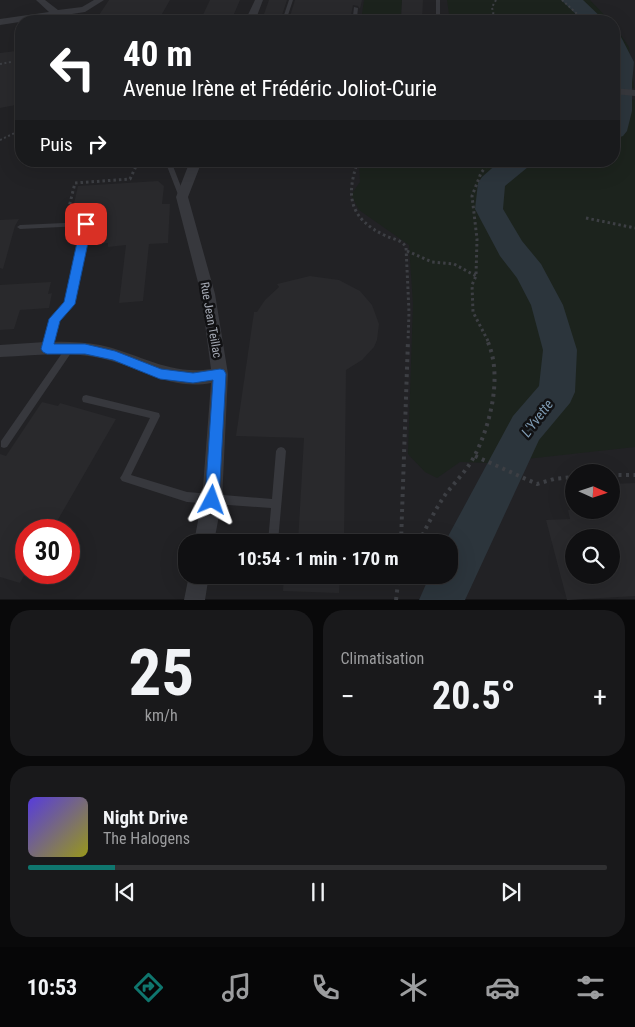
<!DOCTYPE html>
<html lang="fr">
<meta charset="utf-8">
<style>
:root{--surface:#101012;--page:#19191b;--text:#f1f3f6;--muted:#9c9d9f;--line:#303032;--accent:#0f766e}
body{margin:0;font-family:"Roboto Condensed",sans-serif;background:var(--page);color:var(--text);height:100vh;display:flex;flex-direction:column;font-size:19px;white-space:nowrap}
*{box-sizing:border-box;margin:0}
p{font-size:16px;color:var(--muted)}
.icon{flex:none;width:28px;height:28px;fill:none;stroke:currentColor;stroke-width:2;stroke-linecap:round;stroke-linejoin:round}
.map{position:relative;height:600px;overflow:hidden}
.panel{display:flex;flex-direction:column;gap:10px;padding:10px;background:#09090a;flex:1}
.panel>*{flex:none}
.top-card{position:absolute;left:15px;top:15px;width:605px;height:152px;border-radius:20px;box-shadow:0 5px 20px #0002,0 0 0 1px var(--line);background:#202124;color:#fff;overflow:hidden}
.needle{width:32px;rotate:93deg}
.controls{position:absolute;left:565px;top:464px;display:grid;gap:10px}
.controls a{display:grid;place-items:center;width:55px;height:55px;border-radius:50%;background:var(--surface);box-shadow:0 5px 20px #0002,0 0 0 1px var(--line);font-size:25px}
.speed{position:absolute;left:15px;top:519px;display:flex;gap:10px;font-size:25px;font-weight:700;text-align:center}
.speed>*{display:grid;place-content:center;width:65px;height:65px;border-radius:50%;background:var(--surface);box-shadow:0 5px 20px #0002,0 0 0 1px var(--line);line-height:1}
.speed .limit{border:8px solid #d22;background:#fff;color:#111}
.pin{position:absolute;display:grid;place-items:center;width:42px;height:42px;color:#fff;margin:-21px;border-radius:10px;box-shadow:0 2px 8px #0006}
.me{position:absolute;width:55px;margin:-28px;rotate:4deg;stroke-linejoin:round;filter:drop-shadow(0 0 4px #0008)}
.turn{display:flex;align-items:center;gap:18px;height:105px;padding:0 25px;font-size:22px}
.turn .icon{width:65px;height:65px;stroke-width:2.5}
.turn b{display:block;font-size:35px;line-height:42px}
.then{display:flex;align-items:center;height:48px;padding:0 25px;background:#0003;gap:10px;font-size:19px}
.big{font-size:38px;font-weight:700;line-height:1.1}
.panel .card{flex:1;display:flex;flex-direction:column;justify-content:center;gap:8px;min-width:0;padding:0 18px;border-radius:20px;background:var(--page)}
.panel .dial{align-items:center;gap:0}
.dial b{font-size:65px;line-height:1}
.song{display:flex;align-items:center;gap:15px}
.cover{width:60px;height:60px;border-radius:8px;background:linear-gradient(135deg,hsl(250 70% 55%),hsl(60 70% 35%))}
.played{height:5px;border-radius:2px;background:linear-gradient(90deg,var(--accent) 15%,var(--line) 15%)}
.keys{display:flex;justify-content:space-around;direction:ltr}
.heat{display:flex;justify-content:space-between;align-items:center;font-size:28px;direction:ltr}
.panel .tiles{flex:1;display:grid;gap:10px;grid-template-columns:1fr 1fr}
.card:last-child{grid-column:span 2}
.trip{position:absolute;left:178px;top:534px;width:280px;height:50px;border-radius:20px;background:var(--surface);box-shadow:0 5px 20px #0002,0 0 0 1px var(--line);font-weight:700;line-height:50px;text-align:center}
.tab-bar{display:flex;height:80px;justify-content:space-around;align-items:center;background:#060607;color:var(--muted)}
.tab-bar .icon{width:35px;height:35px}
.tab-bar .selected{color:var(--accent)}
.tab-bar b{font-size:22px;color:var(--text)}
.map>svg:first-child{display:block}
</style>
<div class="map">
<svg width="635" height="600" viewBox="0 0 635 600">
<rect width="100%" height="100%" fill="#161618"/>
<path fill="#222225" fill-rule="evenodd" d="M0 0H635V599H0ZM21 21H614V161H21ZM574 472H611V510H574ZM26 530H69V572H26ZM574 538H611V575H574ZM186 542H449V575H186Z"/>
<path fill="#1c231d" d="M364 0H402L401 21H376L377 15 362 14Z
M447 0H590L610 21H450Z
M614 25 629 47 634 88 614 85Z
M614 97 635 100V447L491 463 460 462 437 478 425 472 408 454 413 304 409 245 359 210 351 195 360 182 359 161H614Z"/>
<g fill="none" stroke-linecap="round" stroke-linejoin="round">
<path fill="#2c353c" fill-rule="evenodd" d="M561 0H583L605 21H583Z
M614 35 621 37 634 62 632 83V111L627 131 623 136 614 139Z
M500 161H532L528 167 505 186 503 209 522 241 541 264 563 305 577 350 575 392 570 403 539 440 465 600H419L430 575H449V542H445L513 416 539 386 543 350 531 305 517 278 500 256 475 209 478 183 482 177Z"/>
</g>
<path fill="#29292c" fill-rule="evenodd" d="M109 0H170L158 21H95Z
M210 0H240L231 21H200Z
M269 0H287L282 15 264 14Z
M295 0H362L360 9 358 6 353 5 351 15 318 14 316 20 302 19V17L290 16Z
M402 0H423L422 21H401Z
M16 51 17 67 21 66V104L0 108V53Z
M158 181 164 186 162 204H170L168 243 149 244 143 301 119 303 126 245 108 247V243L98 244 102 219 70 221 78 186Z
M19 219 15 226 3 269 0 268V220Z
M310 276 339 280 360 291 372 305 379 324 377 340 374 347 362 360 346 370 344 542H298L304 438 236 436 254 312H257L265 300 279 287 277 284Z
M51 282 48 294 52 293 49 308 20 310 14 329 0 330V285Z
M42 402 58 406 60 403 116 419 52 530H26V572L20 583 0 577V454L6 456Z
M635 483V596L567 600 546 520 570 519 568 510H611V484ZM574 538H611V575H574Z
M284 575H340L339 593 283 591Z"/>
<g fill="none" stroke-linecap="round" stroke-linejoin="round">
<path stroke="#3d3f44" stroke-width="2" stroke-dasharray="2 2.5" stroke-linecap="butt" d="M496 0 492 7 493 13 507 21
M562 0 585 21
M556 18 558 21
M17 61 21 60
M0 64 11 62
M0 140 21 130"/>
<path stroke="#3d3f44" stroke-width="3" stroke-dasharray="2.5 3" stroke-linecap="butt" d="M128 161H141
M358 161C345 197 350 219 386 236 393 239 402 240 406 247L409 312 408 341
M67 215 75 183 130 179 138 162
M586 218 635 228
M407 251 432 262 454 264 476 276
M488 341 473 312 472 285 476 276 477 239 472 196 481 173 490 161"/>
<path stroke="#3d3f44" stroke-width="4" stroke-dasharray="3 4.5" stroke-linecap="butt" d="M475 456 537 484 554 479 574 477
M611 475H635
M401 542 408 340
M419 542C427 526 435 510 445 495 455 482 468 469 475 455 491 423 503 374 487 340
M396 600 399 575"/>
<path fill="#37383d" fill-rule="evenodd" d="M289 0H293L286 21H282Z
M436 0H440V21H436Z
M354 7 358 8 357 18 346 21H340V20L353 16Z
M55 13H59L61 21H57Z
M248 20H258L260 21H248Z
M165 161H171L185 197 184 198H180L179 197Z
M174 161H185C182 164 177 164 174 161Z
M86 222 89 224 74 304 59 320 51 349 50 351 47 352 44 351 43 349 51 319 66 303 82 226 20 229 17 227 20 225Z
M70 345 73 346 74 348 73 350 7 447 4 448 1 447V441L67 346Z
M86 395 159 413 160 416 131 475 187 492 272 499 276 451 278 448 281 447 284 448 286 451 278 542H268L271 508 187 502 122 481 120 478 122 475 150 418 83 402 82 399 83 396Z"/>
<path fill="#37383d" fill-rule="evenodd" d="M36 0H45L58 10 82 7 94 0H104L85 12 0 25V19L49 12Z
M255 0H263L255 21H245Z
M614 88 635 90V96L614 94Z
M190 161H202L188 197 215 294 228 374 222 500 214 542H194L202 500 211 383C170 391 139 366 100 358 67 351 33 356 0 357V345C33 343 67 339 100 345 138 353 170 376 211 369L201 294 176 197Z
M189 575H209L205 600H184Z"/>
</g>
<path fill="#1a73e8" stroke="#114b97" d="M86 220 92 224 75 304 60 321 54 344H85L115 351 161 369 193 373 220 369 224 370 226 374 219 500 217 505 212 507 207 505 205 500 213 380 193 383 160 379 113 360 85 354H47L43 352 41 349 49 319 64 302 81 224Z"/>
<g text-anchor="middle" dominant-baseline="central" stroke-width="5" stroke-linejoin="round" paint-order="stroke">
<g font-size="12" fill="#a8adb8" stroke="#111113">
<text transform="translate(211 320) rotate(80)">Rue Jean Teillac</text>
</g>
<g font-size="14" font-style="italic" fill="#7f9bb3" stroke="#111113">
<text transform="translate(537 418) rotate(-53)">L'Yvette</text>
</g>
</g>
</svg>
<div class="controls">
<a><svg class="needle" viewBox="-14 -14 28 28"><path d="M0-13l5 13h-10z" fill="#e53935"/><path d="M0 13l5-13h-10z" fill="#9c9d9f"/></svg></a>
<a><svg class="icon" aria-label="search" viewBox="0 0 24 24"><circle cx="10" cy="10" r="6"/><path d="M15 15l6 6"/></svg></a>
</div>
<div class="speed"><div class="limit">30</div></div>
<div class="pin" style="left:86px;top:224px;background:#d93025"><svg class="icon" aria-label="arrive" viewBox="0 0 24 24"><path d="M6 21V4h12l-3 4 3 4H6"/></svg></div>
<svg class="me" style="left:212px;top:500px" viewBox="-20 -20 40 40"><path d="M0-17L14 15 0 8-14 15z" fill="#1a73e8" stroke="#fff" stroke-width="4"/></svg>
<div class="trip">10:54 · 1 min · 170 m</div>
<div class="top-card">
<div class="turn"><svg class="icon" aria-label="left" viewBox="0 0 24 24"><path d="M17 20v-9H6M10 6l-5 5 5 5"/></svg><div><b>40 m</b>Avenue Irène et Frédéric Joliot-Curie</div></div>
<div class="then">Puis<svg class="icon" aria-label="right" viewBox="0 0 24 24"><path d="M7 20v-9h11M14 6l5 5-5 5"/></svg></div>
</div>
</div>
<section class="panel">
<div class="tiles">
<div class="card dial"><b>25</b><p>km/h</p></div>
<div class="card"><p>Climatisation</p>
<div class="heat"><a>−</a><b class="big">20.5°</b><a>+</a></div>
</div>
<div class="card">
<div class="song"><i class="cover"></i><div><b>Night Drive</b><p>The Halogens</p></div></div>
<div class="played"></div>
<div class="keys"><svg class="icon" aria-label="previous" viewBox="0 0 24 24"><path d="M18 5L8 12l10 7zM5 5v14"/></svg><svg class="icon" aria-label="pause" viewBox="0 0 24 24"><path d="M8 5v14M16 5v14"/></svg><svg class="icon" aria-label="next" viewBox="0 0 24 24"><path d="M6 5l10 7-10 7zM19 5v14"/></svg></div>
</div>
</div>
</section>
<nav class="tab-bar">
<b>10:53</b>
<svg class="icon selected" aria-label="directions" viewBox="0 0 24 24"><path d="M12 3l9 9-9 9-9-9zM9 14v-3h6M13 9l2 2-2 2"/></svg>
<svg class="icon" aria-label="music" viewBox="0 0 24 24"><path d="M9 18V5l10-2v13"/><circle cx="6" cy="18" r="3"/><circle cx="16" cy="16" r="3"/></svg>
<svg class="icon" aria-label="phone" viewBox="0 0 24 24"><path d="M5 4h4l2 5-3 2q2 4 5 5l2-3 5 2v4C11 20 4 13 5 4z"/></svg>
<svg class="icon" aria-label="climate" viewBox="0 0 24 24"><path d="M12 3v18M4 7l16 10M4 17L20 7"/></svg>
<svg class="icon" aria-label="car" viewBox="0 0 24 24"><path d="M5 17H2v-5l4-1 3-4h7l3 4 3 1v5h-3M9 17h6M6 11h13"/><circle cx="7" cy="17" r="2"/><circle cx="17" cy="17" r="2"/></svg>
<svg class="icon" aria-label="filters" viewBox="0 0 24 24"><path d="M4 7h16M4 17h16"/><circle cx="9" cy="7" r="2"/><circle cx="15" cy="17" r="2"/></svg>
</nav>
